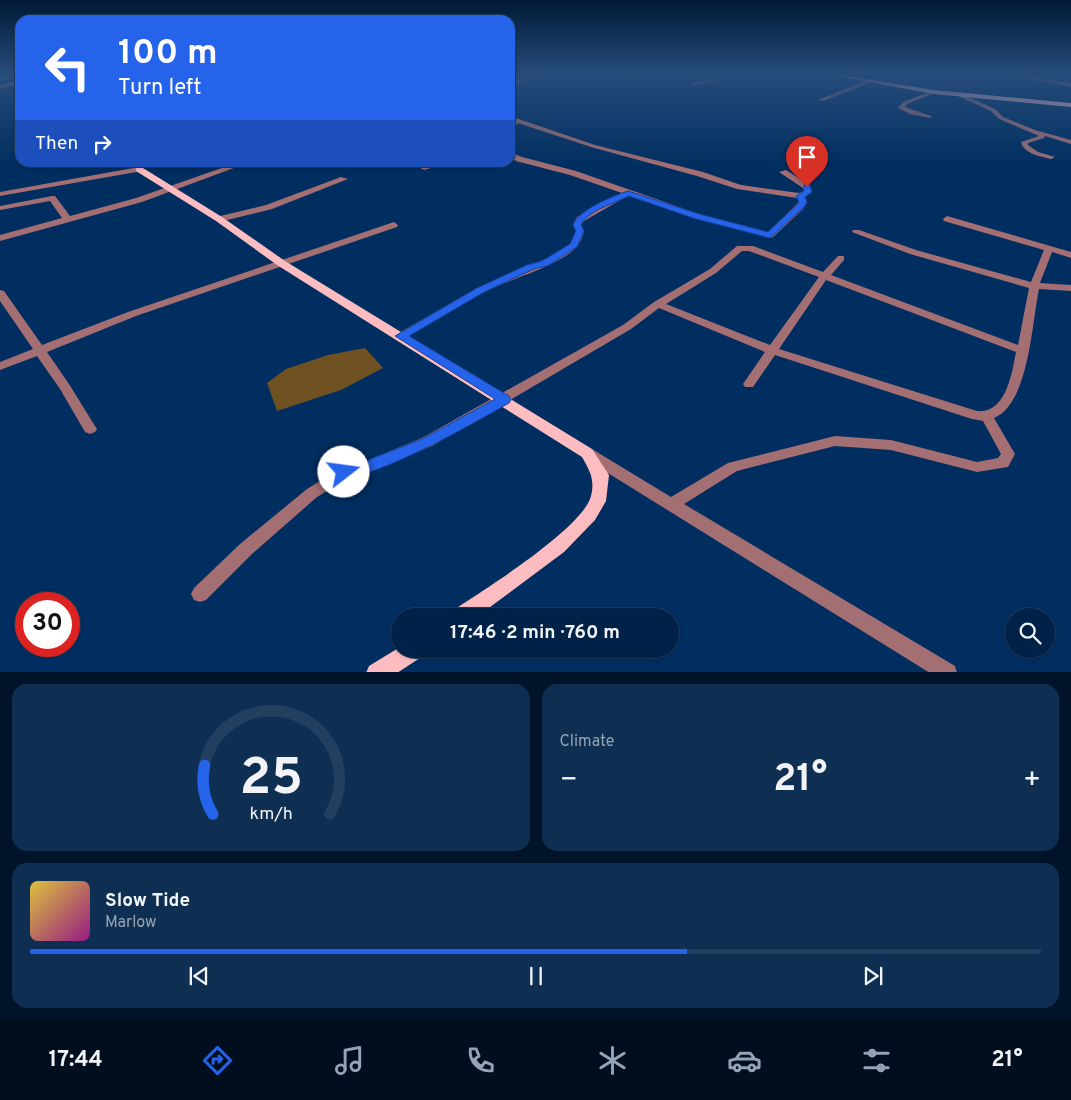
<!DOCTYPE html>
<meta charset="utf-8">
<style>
:root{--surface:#002248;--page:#0e2f52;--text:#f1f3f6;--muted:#95a4b4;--line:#223f60;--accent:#2563eb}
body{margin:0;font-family:Overpass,sans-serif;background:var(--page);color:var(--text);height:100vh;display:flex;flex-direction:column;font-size:19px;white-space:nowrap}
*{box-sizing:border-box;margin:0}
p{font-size:16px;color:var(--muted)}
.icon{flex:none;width:28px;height:28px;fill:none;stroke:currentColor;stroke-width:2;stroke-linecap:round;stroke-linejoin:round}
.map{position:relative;height:672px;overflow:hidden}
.panel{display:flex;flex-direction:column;gap:12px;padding:12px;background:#001328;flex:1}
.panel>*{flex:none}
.banner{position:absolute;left:15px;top:15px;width:500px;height:152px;border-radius:15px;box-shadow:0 1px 4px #0004,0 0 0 1px var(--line);background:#2563eb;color:#fff;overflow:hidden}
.tools{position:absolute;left:1005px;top:608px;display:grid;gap:10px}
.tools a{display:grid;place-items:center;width:50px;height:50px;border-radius:50%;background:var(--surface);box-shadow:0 1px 4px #0004,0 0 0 1px var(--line);font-size:25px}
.speed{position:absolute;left:15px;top:592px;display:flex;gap:10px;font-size:25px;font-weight:700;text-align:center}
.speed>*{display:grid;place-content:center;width:65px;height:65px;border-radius:50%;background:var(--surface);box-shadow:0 1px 4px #0004,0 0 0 1px var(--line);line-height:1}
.speed .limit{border:8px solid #d22;background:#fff;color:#111}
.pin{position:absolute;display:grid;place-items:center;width:42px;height:42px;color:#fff;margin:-51px -21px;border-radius:50% 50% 50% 0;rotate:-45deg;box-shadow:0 0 5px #0007}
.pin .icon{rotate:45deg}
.me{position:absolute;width:55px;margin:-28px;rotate:75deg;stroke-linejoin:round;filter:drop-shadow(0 0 4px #0008)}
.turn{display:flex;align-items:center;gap:18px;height:105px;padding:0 20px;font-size:22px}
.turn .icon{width:65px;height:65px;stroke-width:2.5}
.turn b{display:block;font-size:35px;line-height:42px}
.then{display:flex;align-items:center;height:48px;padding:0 20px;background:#0003;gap:10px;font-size:19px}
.big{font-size:38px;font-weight:700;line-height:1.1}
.panel .widget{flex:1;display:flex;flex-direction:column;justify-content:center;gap:8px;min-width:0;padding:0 18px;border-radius:15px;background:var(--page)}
.panel .dial{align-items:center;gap:0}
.dial svg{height:130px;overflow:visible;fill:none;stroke:var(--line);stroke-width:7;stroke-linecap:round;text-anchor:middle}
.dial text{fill:var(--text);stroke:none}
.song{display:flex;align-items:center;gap:15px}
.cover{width:60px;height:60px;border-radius:8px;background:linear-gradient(135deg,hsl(50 70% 55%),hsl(310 70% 35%))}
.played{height:5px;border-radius:2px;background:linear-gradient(90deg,var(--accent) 65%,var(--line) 65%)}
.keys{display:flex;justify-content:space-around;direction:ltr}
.heat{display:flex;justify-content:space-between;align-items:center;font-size:28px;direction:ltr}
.panel .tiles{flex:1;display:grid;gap:12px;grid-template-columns:1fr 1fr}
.widget:last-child{grid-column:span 2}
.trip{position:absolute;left:391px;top:608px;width:288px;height:50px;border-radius:25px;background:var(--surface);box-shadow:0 1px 4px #0004,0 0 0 1px var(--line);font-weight:700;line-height:50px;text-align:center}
.tabs{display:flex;height:80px;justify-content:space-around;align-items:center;background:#000e1d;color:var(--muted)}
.tabs .icon{width:35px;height:35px}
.tabs .selected{color:var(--accent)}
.tabs b{font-size:22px;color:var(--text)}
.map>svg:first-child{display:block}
</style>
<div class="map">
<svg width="1071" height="673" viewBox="0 0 1071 673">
<rect width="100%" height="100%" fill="#002e60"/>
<path fill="#705122" d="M365 348 383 368 341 390 277 411 267 383 286 369 328 355Z"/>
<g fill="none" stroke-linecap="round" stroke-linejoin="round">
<path fill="#a36f73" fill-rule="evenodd" d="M545 73H552L510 86V82Z
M644 73H656L638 77 635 75Z
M690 73H696L717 80 692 86V84L708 80Z
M946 73H966L963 75Z
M1003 73H1012L1071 83V87Z
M20 74V78L0 80V76Z
M870 79 872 82 823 101 818 100Z
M20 80V84L0 89V85Z
M932 91 937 92 907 104 905 107 931 116V118L910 114 898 108 903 102Z
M960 95H964L995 109 1003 117 1035 130 1071 140V144L1045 136 1044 138 1028 143V145L1038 152 1055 157 1051 159C1040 156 1024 154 1021 142L1039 136 999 119 991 111 960 97Z
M510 116 595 145 703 172 741 185 799 193 804 191 803 188 779 172 786 170 810 185 812 192 804 197 807 202 803 209 773 237 770 238 693 218 629 195 584 221 581 225 584 231C582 242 576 249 567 255 544 270 517 277 493 288 462 303 434 322 405 338H397L395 336 397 334 477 288 550 257 571 243 576 231 573 225 577 217 622 193 570 175 516 161 510 157V152L522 157 576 171 699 214 768 232 799 202 797 198 737 189 697 176 591 147 518 123 510 133V126L513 121 510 120Z
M239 162H250L142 202 0 241V235L62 218 50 201 0 210V206L52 196H55L70 216 136 198Z
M410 162H420L431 168 424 170Z
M139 167 143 169 142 171 0 196V192Z
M341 177 348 179 272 209 219 222 215 219 216 217 266 205Z
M947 216 1071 252V258L1052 252 1040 283 1071 285V291L1039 289C1032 322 1029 404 994 418L1015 454 1008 467 977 472 891 450 835 446 737 471 684 504 955 666 957 673H930L582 457 580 453 582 449 587 448 592 449 671 497 728 463 835 436 891 440 977 462 998 458 1001 454 983 421 972 419 775 355 753 387H745L743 384 765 352 659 308 631 329 432 446 370 471 350 477 317 497 252 554 206 600 200 602 194 600 191 594 194 588 240 544 307 489 340 469 361 463 422 438 623 325 654 302 710 269 737 246H753L823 272 838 256H844V260L831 275 1018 345 1029 288 910 254 852 232 853 230H859L916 250 1031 282 1044 250 944 221 943 219ZM742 251H749L819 277 770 345 666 304 716 273ZM826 280 1016 352C1012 373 1006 414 977 411L779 349Z
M394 222 398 225 397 227 136 316 47 352 69 384 95 426 97 429 95 432 90 434 85 432 60 389 37 356 0 370V362L33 349 0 301V290L4 291 42 345 128 312Z"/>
<path fill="#fdbdc0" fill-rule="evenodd" d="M819 73H830L934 90 1071 103V107L934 94Z
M135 162H143V168L222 217 285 261 592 449 609 475 606 501 595 520 564 552 478 616H452L455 609C484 590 583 528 591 496 595 480 590 471 582 457L277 265 216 221 136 171Z
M400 647V649H426L423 656 397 673H366L369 666Z"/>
</g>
<linearGradient id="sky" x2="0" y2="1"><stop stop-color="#001935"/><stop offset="0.44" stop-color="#264c7a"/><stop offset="1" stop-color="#264c7a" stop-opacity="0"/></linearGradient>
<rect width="1071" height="167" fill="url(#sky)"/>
<path fill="#2563eb" stroke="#184099" d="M804 185H810L812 192 805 197 807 202 804 207 770 238 693 218 629 196C615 203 587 211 581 225L584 231 577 247 549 265 534 269 484 292 409 336 509 396 511 400 509 403C481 419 367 485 339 476L337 472 339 469 363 462 422 439 495 399 395 336 477 288 527 265 542 261 570 244 576 231 573 225C578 210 613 196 628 191L699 214 768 232 797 205 799 202 796 196 804 191Z"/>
</svg>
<div class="tools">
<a><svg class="icon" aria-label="search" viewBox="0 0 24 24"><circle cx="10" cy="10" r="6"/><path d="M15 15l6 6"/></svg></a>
</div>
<div class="speed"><div class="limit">30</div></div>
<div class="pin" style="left:807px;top:187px;background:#d93025"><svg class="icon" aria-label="arrive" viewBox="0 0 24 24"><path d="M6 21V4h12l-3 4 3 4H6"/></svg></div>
<svg class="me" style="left:344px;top:472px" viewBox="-20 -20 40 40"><circle r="19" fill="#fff"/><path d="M0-13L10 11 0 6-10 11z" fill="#2563eb"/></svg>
<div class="trip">17:46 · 2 min · 760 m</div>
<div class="banner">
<div class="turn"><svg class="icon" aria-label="left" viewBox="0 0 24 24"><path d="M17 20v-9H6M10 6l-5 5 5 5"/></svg><div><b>100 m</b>Turn left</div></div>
<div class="then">Then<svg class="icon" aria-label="right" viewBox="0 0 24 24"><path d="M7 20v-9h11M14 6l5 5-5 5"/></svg></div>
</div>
</div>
<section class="panel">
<div class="tiles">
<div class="widget dial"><svg viewBox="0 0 100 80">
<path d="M14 69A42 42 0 1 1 86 69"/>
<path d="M14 69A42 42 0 0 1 9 39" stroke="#2563eb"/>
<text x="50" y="56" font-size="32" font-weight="700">25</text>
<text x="50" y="72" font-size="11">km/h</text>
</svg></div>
<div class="widget"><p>Climate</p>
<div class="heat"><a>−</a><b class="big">21°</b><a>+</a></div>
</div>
<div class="widget">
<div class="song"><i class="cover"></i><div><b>Slow Tide</b><p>Marlow</p></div></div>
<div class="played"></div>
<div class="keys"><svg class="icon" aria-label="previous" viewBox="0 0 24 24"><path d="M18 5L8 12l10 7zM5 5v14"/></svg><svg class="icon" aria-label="pause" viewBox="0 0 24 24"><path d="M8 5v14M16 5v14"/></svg><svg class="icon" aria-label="next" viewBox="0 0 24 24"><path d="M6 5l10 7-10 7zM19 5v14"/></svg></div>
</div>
</div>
</section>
<nav class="tabs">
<b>17:44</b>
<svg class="icon selected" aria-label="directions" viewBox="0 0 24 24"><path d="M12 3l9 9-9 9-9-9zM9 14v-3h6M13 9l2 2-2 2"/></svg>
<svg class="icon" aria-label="music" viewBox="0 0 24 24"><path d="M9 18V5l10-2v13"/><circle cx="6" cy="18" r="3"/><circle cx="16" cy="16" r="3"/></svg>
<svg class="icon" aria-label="phone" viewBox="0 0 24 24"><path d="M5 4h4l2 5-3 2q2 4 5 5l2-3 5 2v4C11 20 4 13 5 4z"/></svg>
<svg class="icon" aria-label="climate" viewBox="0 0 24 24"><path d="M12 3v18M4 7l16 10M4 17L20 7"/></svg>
<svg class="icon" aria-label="car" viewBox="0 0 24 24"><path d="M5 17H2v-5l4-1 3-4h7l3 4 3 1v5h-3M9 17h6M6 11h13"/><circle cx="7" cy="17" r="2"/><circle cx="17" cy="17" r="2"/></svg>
<svg class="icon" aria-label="filters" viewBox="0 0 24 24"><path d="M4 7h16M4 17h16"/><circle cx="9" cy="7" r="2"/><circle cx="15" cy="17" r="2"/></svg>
<b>21°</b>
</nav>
